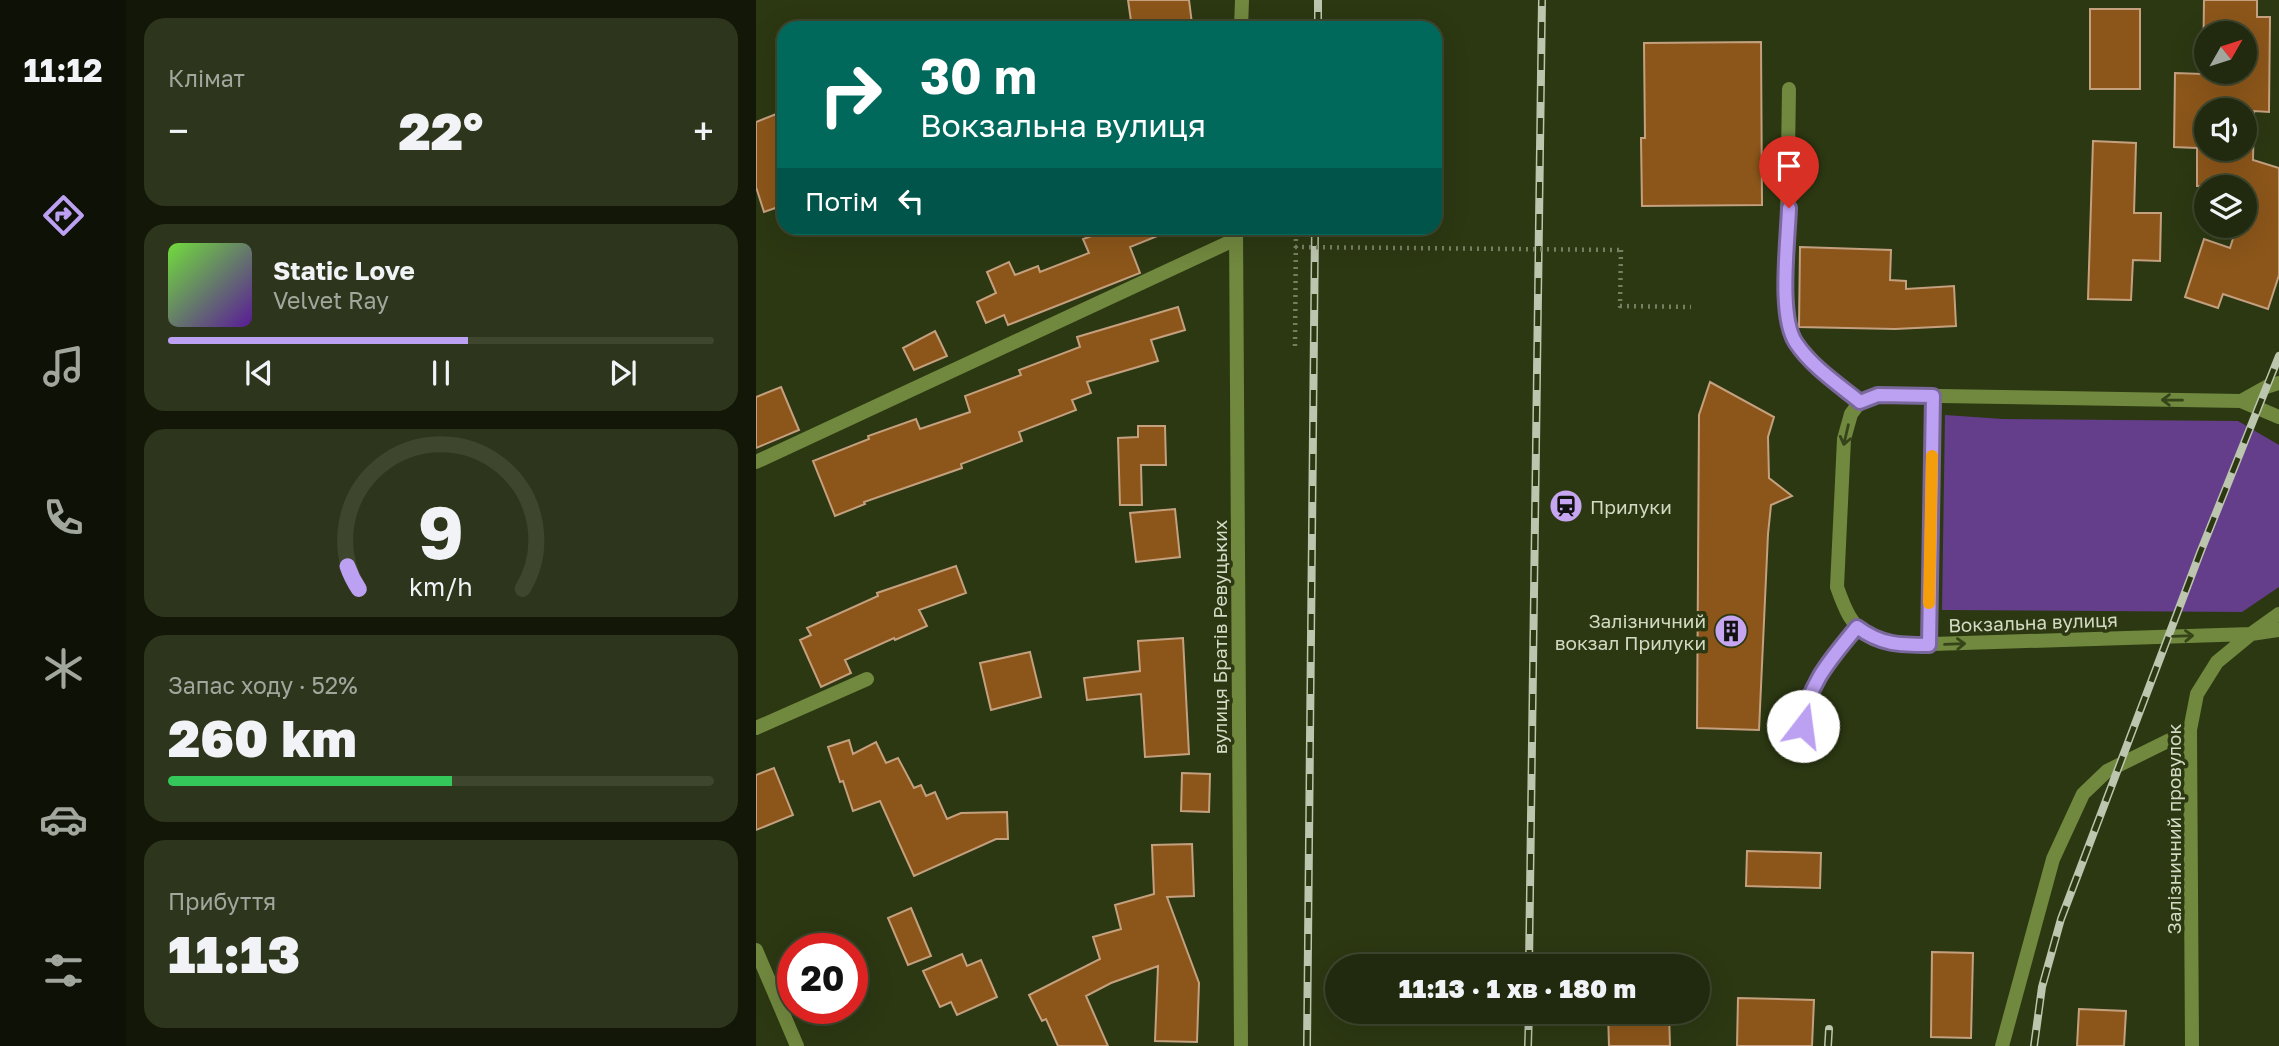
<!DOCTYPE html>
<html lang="uk">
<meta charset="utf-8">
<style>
:root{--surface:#212a0e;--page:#2d361c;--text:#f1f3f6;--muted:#a2a79e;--line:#3e462e;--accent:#bca0f2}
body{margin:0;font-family:"Golos Text",sans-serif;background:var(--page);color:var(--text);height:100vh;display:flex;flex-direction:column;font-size:26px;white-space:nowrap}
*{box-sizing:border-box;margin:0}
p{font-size:23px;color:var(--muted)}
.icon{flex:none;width:38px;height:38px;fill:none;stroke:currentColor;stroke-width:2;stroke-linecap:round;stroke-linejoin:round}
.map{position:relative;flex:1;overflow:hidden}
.drawer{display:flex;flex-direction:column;gap:18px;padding:18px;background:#121708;width:630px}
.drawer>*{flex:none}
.guide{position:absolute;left:21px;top:21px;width:665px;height:214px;border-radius:21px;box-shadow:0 7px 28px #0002,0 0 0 2px var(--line);background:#00695c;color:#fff;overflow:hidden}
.needle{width:46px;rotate:51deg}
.buttons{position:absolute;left:1438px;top:21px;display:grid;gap:14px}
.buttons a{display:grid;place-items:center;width:63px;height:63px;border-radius:50%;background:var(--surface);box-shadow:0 7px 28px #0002,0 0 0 2px var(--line);font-size:35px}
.speed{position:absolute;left:21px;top:933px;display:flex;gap:14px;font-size:35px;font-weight:700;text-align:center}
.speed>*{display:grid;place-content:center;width:91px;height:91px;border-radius:50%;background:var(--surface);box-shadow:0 7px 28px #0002,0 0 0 2px var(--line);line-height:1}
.speed .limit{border:10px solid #d22;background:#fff;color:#111}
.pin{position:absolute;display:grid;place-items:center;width:60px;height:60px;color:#fff;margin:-72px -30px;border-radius:50% 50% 50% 0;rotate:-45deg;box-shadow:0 0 7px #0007}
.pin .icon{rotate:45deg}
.me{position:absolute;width:77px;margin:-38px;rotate:15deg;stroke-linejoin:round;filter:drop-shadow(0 0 5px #0008)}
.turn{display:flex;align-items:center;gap:24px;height:147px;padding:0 28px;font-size:32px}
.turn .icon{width:91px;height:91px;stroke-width:2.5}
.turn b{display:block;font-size:49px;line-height:60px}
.then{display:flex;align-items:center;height:66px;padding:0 28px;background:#0003;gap:14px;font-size:26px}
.big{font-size:52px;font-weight:800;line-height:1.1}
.drawer .card{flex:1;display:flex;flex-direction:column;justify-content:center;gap:10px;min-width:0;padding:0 24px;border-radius:21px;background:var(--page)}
.drawer .dial{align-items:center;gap:0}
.dial svg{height:182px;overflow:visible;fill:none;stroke:var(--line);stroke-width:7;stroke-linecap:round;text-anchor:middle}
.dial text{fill:var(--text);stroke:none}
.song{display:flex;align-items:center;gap:21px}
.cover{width:84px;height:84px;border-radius:10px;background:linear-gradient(135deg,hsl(100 70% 55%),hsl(270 70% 35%))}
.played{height:7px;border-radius:4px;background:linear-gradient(90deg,var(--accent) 55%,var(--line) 55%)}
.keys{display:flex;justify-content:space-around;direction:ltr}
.heat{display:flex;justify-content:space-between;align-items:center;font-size:38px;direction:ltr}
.charge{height:10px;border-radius:5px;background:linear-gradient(90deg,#34c759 52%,var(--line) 0)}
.trip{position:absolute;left:569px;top:954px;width:385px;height:70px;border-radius:35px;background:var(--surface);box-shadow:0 7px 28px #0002,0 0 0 2px var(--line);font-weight:800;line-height:70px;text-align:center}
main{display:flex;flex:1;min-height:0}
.tab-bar{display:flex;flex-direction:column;width:126px;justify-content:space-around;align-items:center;background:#0d1106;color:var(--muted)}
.tab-bar .icon{width:49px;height:49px}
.tab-bar .active{color:var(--accent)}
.tab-bar b{font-size:32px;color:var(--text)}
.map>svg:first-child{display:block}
</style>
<main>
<nav class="tab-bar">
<b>11:12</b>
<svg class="icon active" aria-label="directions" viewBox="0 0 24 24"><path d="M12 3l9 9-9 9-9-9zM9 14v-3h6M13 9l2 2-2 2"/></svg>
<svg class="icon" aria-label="music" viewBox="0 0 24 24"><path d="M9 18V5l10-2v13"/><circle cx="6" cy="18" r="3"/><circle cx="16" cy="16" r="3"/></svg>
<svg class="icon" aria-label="phone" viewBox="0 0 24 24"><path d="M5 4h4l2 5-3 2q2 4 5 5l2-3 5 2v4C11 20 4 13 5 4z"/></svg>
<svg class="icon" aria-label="climate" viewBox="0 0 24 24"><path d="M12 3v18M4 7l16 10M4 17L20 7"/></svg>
<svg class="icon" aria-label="car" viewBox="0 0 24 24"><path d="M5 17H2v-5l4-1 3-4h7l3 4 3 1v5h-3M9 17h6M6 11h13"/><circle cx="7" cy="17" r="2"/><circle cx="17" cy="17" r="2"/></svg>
<svg class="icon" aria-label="filters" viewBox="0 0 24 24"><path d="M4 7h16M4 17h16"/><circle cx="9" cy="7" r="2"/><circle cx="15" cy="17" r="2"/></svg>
</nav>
<section class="drawer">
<div class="card"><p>Клімат</p>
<div class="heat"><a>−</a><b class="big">22°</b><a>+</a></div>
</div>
<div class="card">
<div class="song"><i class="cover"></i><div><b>Static Love</b><p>Velvet Ray</p></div></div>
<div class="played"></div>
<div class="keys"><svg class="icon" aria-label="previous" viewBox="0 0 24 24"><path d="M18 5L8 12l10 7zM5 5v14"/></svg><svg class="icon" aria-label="pause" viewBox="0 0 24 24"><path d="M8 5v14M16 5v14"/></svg><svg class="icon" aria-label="next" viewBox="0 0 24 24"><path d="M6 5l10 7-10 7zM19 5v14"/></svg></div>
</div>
<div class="card dial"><svg viewBox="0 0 100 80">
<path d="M14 69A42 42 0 1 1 86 69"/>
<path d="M14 69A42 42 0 0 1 9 59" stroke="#bca0f2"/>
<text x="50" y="56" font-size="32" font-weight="700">9</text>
<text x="50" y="72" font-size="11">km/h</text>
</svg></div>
<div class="card"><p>Запас ходу · 52%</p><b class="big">260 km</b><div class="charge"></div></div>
<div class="card"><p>Прибуття</p><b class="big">11:13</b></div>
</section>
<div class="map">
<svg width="1523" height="1046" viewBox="0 0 1523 1046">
<rect width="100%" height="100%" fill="#2c3812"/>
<path fill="#643e8b" d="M1189 415 1247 419 1482 421 1523 445V587L1486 612 1186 610Z"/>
<path fill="#8c561a" stroke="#c4a07f" stroke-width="2" fill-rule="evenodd" d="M372 0H433L436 24 409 28H376Z
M1448 0H1501V17H1514L1513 112 1498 111 1497 160 1523 168V275L1512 309 1467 294 1462 308 1429 297 1448 239 1474 248 1481 226H1489V198L1493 187 1441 186V148L1418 147 1419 73 1447 74ZM1451 33H1489V72H1451ZM1451 110H1489V149H1451Z
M1334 9H1384V89H1334Z
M1005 42 1006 205 886 206 885 138H889L888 43Z
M28 111V205L8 212 0 187V122Z
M1337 141 1380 143 1378 213H1405L1404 261 1377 260 1375 300 1332 299Z
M358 228H418L419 229 374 247 384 273 252 325 248 315 230 323 221 302 240 293 231 272 253 262 259 275 282 266 284 272 333 253 327 239Z
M1044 247 1135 250 1134 280 1150 281V289L1198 286 1200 326 1139 329 1043 327Z
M422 307 429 330 395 340 402 361 331 382 335 393 316 400 320 410 263 432 266 441 205 464 206 468 108 502 109 504 79 516 57 461 113 439 112 436 160 419 164 429 214 412 209 396 265 375 263 370 324 347 321 337Z
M179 331 191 356 158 370 147 348Z
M954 382 1018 417 1012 437 1013 478 1036 496 1015 505 1012 534 1003 730 941 728 943 415Z
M25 387 43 430 0 448V397Z
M382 426H409L410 465H385L386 505H364L362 438 382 437Z
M419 509 424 557 380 562 374 513Z
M200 566 210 593 163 610 171 626 139 640 138 638 89 660 95 673 65 687 44 640 55 635 51 628 122 596 121 593Z
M427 638 433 754 389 757 385 694 331 700 328 678 384 671 382 641Z
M274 652 285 697 235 710 224 663Z
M93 740 97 754 120 742 130 763 142 758 158 788 165 785 170 796 179 792 191 819 205 813 251 812 252 839H240L158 876 124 801 97 811 87 781 84 782 72 747Z
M18 768 37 815 0 830V775Z
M426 773 454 774 453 812 425 811Z
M436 844 438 896 411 897 443 983 441 1042 399 1041 402 966 355 983 330 996 352 1046H302L290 1019 286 1021 273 995 344 959 337 937 365 929 359 905 398 894 396 845Z
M991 851 1065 853 1064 888 990 886Z
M155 908 175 956 152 965 132 918Z
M1176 952 1217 953 1215 1038 1175 1037Z
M206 954 211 966 225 960 241 997 201 1015 195 1002 184 1007 167 971Z
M982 998 1058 1000 1056 1046H981Z
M1323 1009 1370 1011 1368 1046H1321Z
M852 1012H913L914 1046H853Z"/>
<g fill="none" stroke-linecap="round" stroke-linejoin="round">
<path stroke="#768061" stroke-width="4.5" stroke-dasharray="2 5" stroke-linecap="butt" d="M865 250 864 306 935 307
M539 346 540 228"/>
<path stroke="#71883f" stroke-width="14" d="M1033 89 1030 286 1032 326 1040 342 1065 370 1104 402
M1173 645 1177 396
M0 728 111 679
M1046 742 1049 709 1065 672 1101 627
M1246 1046 1297 859 1327 794 1351 771 1434 730"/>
<path stroke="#71883f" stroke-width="14" d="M485 28 486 0
M480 228 485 1046
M1485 401 1510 387 1523 383
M1523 417 1485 401 1122 395 1104 402 1095 414 1088 439 1081 587C1088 607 1096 629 1117 639 1125 643 1136 643 1145 645L1495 634 1523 614
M0 462 480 239
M0 950 41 1046
M1436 1046 1434 730 1441 694 1461 662 1495 634 1523 630"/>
<defs>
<path id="rail" d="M562 28V0
M773 966 786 0
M551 1046 559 228
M772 1046 773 1012
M1072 1046 1073 1029
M1278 1046 1286 987 1305 919 1444 553 1523 356"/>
</defs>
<use href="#rail" stroke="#bcc5ad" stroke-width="8"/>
<use href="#rail" stroke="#2c3812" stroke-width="5" stroke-dasharray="16" stroke-linecap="butt"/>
<path stroke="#768061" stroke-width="4.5" stroke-dasharray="2 5" stroke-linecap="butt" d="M539 247 865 250"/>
</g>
<defs><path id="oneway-shaft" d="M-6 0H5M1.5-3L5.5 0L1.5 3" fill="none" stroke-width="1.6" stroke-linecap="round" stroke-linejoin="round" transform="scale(1.75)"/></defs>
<g stroke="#364419">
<use href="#oneway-shaft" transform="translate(1416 400) rotate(-179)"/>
<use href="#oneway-shaft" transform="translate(1090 435) rotate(103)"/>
<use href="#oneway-shaft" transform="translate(1427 636) rotate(-2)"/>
<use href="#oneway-shaft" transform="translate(1199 644) rotate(-2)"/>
</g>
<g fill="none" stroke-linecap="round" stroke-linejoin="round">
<defs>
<path id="route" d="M1033 208C1032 241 1022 317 1040 343 1056 367 1082 384 1104 402L1122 395 1177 396 1173 645C1144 645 1125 645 1101 627 1076 658 1051 684 1047 726"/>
</defs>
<use href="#route" stroke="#7a689d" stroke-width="18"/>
<use href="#route" stroke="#bca0f2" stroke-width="12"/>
<path stroke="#f59e0b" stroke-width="12" d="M1173 603 1176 456"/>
</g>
<defs>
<symbol id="station-disc" viewBox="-11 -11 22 22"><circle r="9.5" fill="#c6a6f0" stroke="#2c3812"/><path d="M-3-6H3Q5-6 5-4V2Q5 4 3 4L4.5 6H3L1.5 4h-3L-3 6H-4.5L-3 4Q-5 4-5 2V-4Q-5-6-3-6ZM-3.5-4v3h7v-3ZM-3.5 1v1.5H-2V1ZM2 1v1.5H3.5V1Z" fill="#111"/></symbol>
<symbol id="building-disc" viewBox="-11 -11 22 22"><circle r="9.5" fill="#c6a6f0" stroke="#2c3812"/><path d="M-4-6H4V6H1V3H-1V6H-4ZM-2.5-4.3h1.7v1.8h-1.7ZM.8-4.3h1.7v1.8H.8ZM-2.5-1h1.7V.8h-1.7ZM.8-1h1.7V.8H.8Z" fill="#111"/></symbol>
</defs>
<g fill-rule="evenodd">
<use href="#station-disc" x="791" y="487" width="38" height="38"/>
<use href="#building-disc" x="956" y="612" width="38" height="38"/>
</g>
<g text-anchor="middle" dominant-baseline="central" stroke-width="7" stroke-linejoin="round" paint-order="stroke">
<g font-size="19" fill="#d2dac4" stroke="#2c3812" text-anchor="start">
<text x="834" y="506">Прилуки</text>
<text x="950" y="620" text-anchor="end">Залізничний<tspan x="950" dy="22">вокзал Прилуки</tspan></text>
</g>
<g font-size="19" fill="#d2dac4" stroke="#2c3812">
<text transform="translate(1277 622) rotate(-2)">Вокзальна вулиця</text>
<text transform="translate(463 637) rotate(-90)">вулиця Братів Ревуцьких</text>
<text transform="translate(1417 829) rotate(-90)">Залізничний провулок</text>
</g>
</g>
</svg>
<div class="buttons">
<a><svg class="needle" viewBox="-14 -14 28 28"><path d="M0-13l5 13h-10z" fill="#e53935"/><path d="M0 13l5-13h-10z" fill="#a2a79e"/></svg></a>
<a><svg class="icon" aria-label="sound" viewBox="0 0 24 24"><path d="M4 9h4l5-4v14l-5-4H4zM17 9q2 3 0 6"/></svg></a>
<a><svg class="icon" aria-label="layers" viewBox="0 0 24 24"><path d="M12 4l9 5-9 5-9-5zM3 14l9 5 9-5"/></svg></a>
</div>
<div class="speed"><div class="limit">20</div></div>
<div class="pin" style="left:1033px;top:208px;background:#d93025"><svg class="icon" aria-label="arrive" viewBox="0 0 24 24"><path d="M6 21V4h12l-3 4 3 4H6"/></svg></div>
<svg class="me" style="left:1047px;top:726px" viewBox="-20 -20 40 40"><circle r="19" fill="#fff"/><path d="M0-13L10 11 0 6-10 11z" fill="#bca0f2"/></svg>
<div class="trip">11:13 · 1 хв · 180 m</div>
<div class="guide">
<div class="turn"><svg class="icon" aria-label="right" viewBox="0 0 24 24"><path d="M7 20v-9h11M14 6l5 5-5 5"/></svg><div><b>30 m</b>Вокзальна вулиця</div></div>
<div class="then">Потім<svg class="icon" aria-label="left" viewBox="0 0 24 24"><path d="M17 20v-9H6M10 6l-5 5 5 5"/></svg></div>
</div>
</div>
</main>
